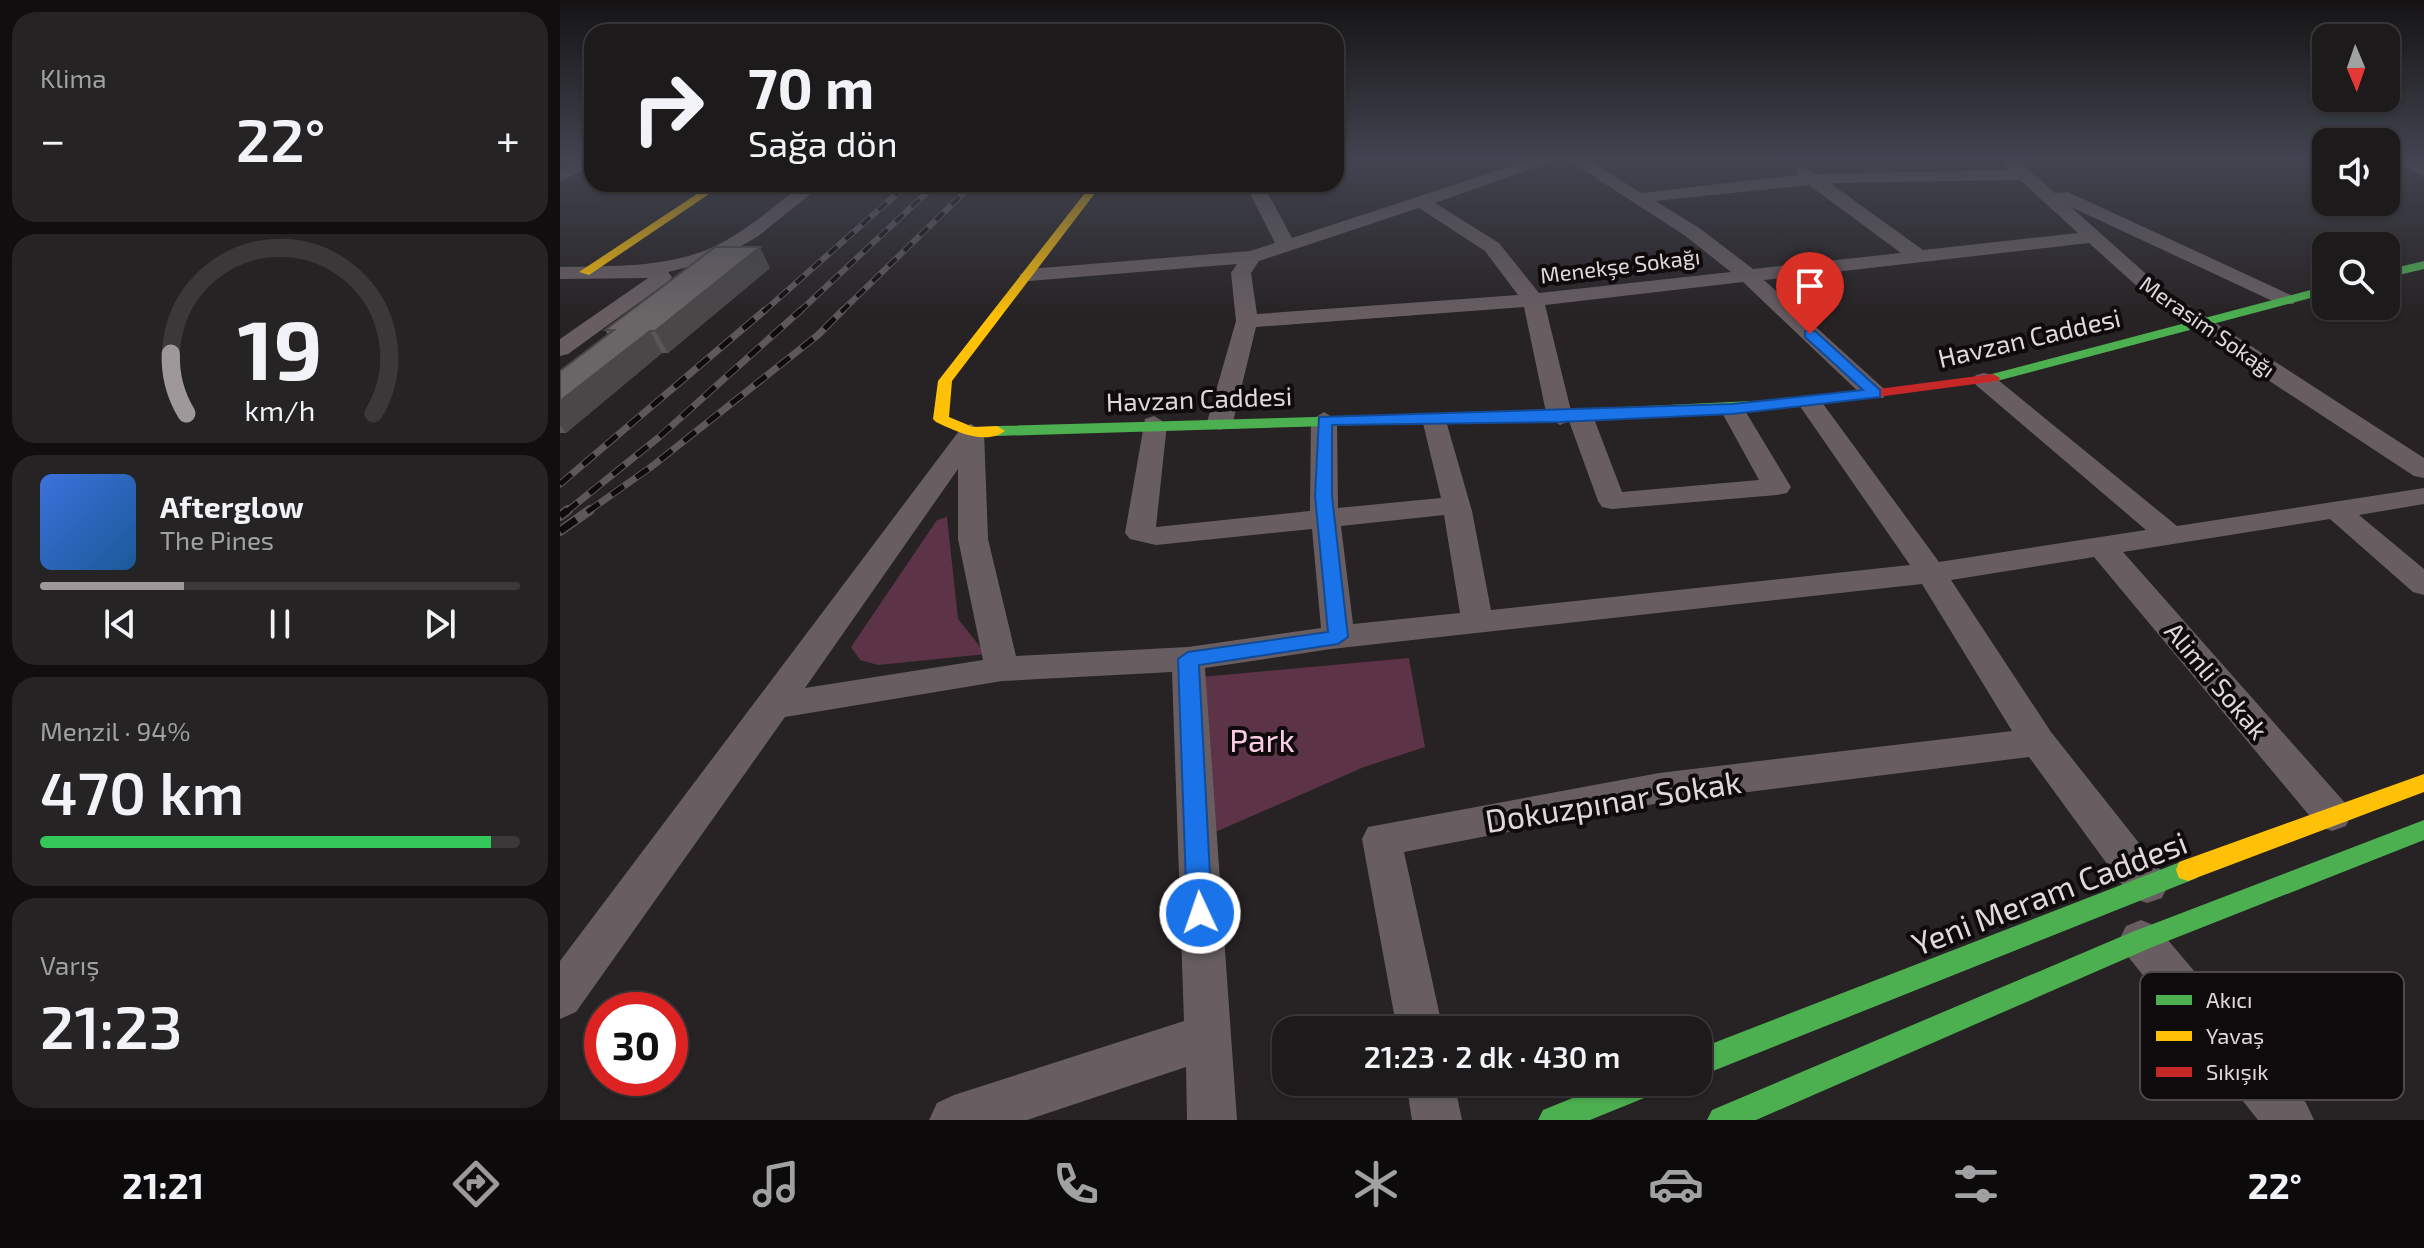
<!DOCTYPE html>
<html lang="tr">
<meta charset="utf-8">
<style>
:root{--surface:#1d1a1b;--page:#252324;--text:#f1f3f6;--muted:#a0a1a3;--line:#3b383a;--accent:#9f989b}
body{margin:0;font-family:"Exo 2",sans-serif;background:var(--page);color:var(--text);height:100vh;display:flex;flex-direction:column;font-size:30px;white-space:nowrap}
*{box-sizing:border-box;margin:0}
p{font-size:26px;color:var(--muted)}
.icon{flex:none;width:44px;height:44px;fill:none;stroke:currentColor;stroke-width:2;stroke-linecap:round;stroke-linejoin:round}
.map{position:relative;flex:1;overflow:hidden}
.side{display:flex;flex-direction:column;gap:12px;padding:12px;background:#100e0f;width:560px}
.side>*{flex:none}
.guide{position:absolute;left:24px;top:24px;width:760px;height:168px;border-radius:24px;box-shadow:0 2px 6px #0004,0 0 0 2px var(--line);background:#1d1a1b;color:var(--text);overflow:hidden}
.needle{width:52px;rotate:178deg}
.controls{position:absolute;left:1752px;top:24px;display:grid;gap:16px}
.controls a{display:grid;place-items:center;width:88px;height:88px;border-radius:16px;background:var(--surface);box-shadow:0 2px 6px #0004,0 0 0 2px var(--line);font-size:40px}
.speed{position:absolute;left:24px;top:992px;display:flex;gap:16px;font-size:40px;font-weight:700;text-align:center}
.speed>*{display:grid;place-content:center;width:104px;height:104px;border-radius:50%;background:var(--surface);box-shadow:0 2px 6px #0004,0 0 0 2px var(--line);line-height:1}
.speed .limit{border:12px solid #d22;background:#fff;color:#111}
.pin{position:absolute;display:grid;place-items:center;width:68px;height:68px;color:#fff;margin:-82px -34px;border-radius:50% 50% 50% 0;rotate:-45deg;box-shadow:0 0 8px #0007}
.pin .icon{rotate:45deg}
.me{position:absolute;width:88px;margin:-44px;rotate:357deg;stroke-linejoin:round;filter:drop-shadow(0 0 6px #0008)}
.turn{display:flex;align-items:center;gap:28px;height:168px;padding:0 32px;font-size:36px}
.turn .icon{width:104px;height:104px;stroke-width:2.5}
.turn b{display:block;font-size:56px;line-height:68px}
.big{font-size:60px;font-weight:600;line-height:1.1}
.side .card{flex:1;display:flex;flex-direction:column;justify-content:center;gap:12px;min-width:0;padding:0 28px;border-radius:24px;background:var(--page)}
.side .dial{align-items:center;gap:0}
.dial svg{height:208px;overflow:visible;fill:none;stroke:var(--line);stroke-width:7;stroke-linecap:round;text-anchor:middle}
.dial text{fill:var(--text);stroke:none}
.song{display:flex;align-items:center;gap:24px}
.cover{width:96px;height:96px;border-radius:12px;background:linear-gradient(135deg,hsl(220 70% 55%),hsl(210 70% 35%))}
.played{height:8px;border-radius:4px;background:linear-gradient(90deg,var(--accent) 30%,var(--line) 30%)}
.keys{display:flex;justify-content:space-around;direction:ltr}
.heat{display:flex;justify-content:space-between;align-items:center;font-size:44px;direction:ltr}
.charge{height:12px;border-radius:6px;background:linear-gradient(90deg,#34c759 94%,var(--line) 0)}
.trip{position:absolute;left:712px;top:1016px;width:440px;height:80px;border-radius:24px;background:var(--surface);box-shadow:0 2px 6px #0004,0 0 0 2px var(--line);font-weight:600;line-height:80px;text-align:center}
.tabs{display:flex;height:128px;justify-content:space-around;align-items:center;background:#0c0a0b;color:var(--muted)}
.tabs .icon{width:56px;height:56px}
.tabs .on{color:var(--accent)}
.tabs b{font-size:36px;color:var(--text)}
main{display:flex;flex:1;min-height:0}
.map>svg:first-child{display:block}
</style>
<main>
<section class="side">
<div class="card"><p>Klima</p>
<div class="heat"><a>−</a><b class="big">22°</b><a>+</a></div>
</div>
<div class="card dial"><svg viewBox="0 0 100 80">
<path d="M14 69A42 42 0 1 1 86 69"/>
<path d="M14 69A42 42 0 0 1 8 46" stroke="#9f989b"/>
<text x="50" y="56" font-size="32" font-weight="700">19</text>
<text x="50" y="72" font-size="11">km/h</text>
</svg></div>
<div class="card">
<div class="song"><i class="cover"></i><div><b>Afterglow</b><p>The Pines</p></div></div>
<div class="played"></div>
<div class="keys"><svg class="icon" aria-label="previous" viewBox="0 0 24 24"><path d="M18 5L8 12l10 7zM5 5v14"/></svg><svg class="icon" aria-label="pause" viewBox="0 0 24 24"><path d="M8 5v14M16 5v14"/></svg><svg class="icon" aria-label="next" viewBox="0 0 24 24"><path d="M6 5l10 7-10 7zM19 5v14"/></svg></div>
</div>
<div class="card"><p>Menzil · 94%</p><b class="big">470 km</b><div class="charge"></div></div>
<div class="card"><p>Varış</p><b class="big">21:23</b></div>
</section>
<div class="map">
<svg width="1864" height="1120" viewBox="0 0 1864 1120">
<rect width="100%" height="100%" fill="#272224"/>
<path fill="#5d3447" d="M387 517 398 619 426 654 318 665 300 660 291 647 377 520Z
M849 658 865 747 804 767 644 837 630 678Z"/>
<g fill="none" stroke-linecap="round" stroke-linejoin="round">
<path fill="#685e62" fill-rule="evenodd" d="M17 160H32V165L0 182V170Z
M970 160H995L875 203 939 243 979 293 1171 272 1124 235 1008 160H1028L1081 193 1237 175V168L1243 167 1257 174 1449 170 1440 160H1458L1495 193 1508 192 1733 296 1737 300 1733 304H1719L1511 207 1603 289 1864 458V478L1854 476 1641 336 1589 297 1529 243 1204 280 1323 388 1326 393 1323 398H1305L1183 282 985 305 1011 411 1020 408 1033 416 1062 492 1199 480 1160 409 1172 402 1184 409 1231 487 1227 493 1217 495 1052 509 1042 507 1038 501 1009 421 1000 425 987 417 964 307 696 327 673 422 660 430 647 422 676 321 671 273 677 264 469 281 459 275 469 269 690 251 715 243 685 184H703L732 238ZM1460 180 1518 233 1363 250 1270 183ZM1249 185 1341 253 1193 269 1138 227 1095 201ZM859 208 925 251 958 295 697 314 691 273 699 261Z
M1832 160H1853L1864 166V177Z
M243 184H263L197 237 156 260 108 272 112 277 109 281 8 354 0 356V339L88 278 0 279V267C47 266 95 268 141 252 178 239 211 208 243 184Z
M1424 373 1432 375 1617 526 1864 488V504L1799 515 1864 569V595L1853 592 1770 519 1563 552 1786 804 1791 815 1786 826 1772 831 1758 826 1534 557 1391 580 1491 732 1602 872 1608 885 1602 898 1587 903 1572 898 1469 757 1099 803 844 852 883 1030H837L802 839 808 827 1099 773 1452 731 1362 584 771 649 645 668 677 1120H627L626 1067 467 1120H369L377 1103 394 1095 624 1021 612 672 442 681 225 717 16 1012 0 1019V961L402 427 411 424 424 432 428 539 456 656 628 647 761 628 752 529 596 545 570 539 565 533 585 419 594 416 607 424 596 527 750 511 751 420 764 412 777 420 778 508 881 498 862 419 866 414H884L912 511 931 610 1350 565 1237 402 1249 395 1258 397 1379 562 1586 530 1416 385 1412 380 1416 375ZM398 469V539L423 660 245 688ZM884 515 900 613 793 624 781 526Z
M1581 920 1596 926 1746 1103 1754 1120H1698L1566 954 1559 940 1566 926Z
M846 1082H894L902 1120H852Z"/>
<path fill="#4caf50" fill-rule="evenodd" d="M1864 261V269L1826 278V270Z
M1766 286V294L1433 382 1426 378 1428 375Z
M1191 401 1196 402V408L1003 419 437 436 429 431 437 426 1003 410Z
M1864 820V840L1590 948 1196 1120H1147L1152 1110 1572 932Z
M1628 859 1637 862 1640 870 1637 878 1138 1077V1049Z
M1052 1082H1103L1099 1092 1030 1120H978L983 1110Z"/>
<path fill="#ffc107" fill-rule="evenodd" d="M152 184H164L29 275 19 272Z
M532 184H542L392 381 389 417 413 427 437 426 445 431C425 446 395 431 376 422L373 419 378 381Z
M1864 774V792L1628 881 1619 878 1616 870 1619 862Z"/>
<path fill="#c62828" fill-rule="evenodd" d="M1433 374 1440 378 1438 381 1249 406 1191 409 1184 405 1191 401 1249 398Z"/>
<defs>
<path id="rail-far2" d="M203 312 348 184
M239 312 376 184
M281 312 413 184"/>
<path id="rail-far1" d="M0 484 205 310
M6 512 98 438 241 310
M27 512 91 467 258 335 283 310"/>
<path id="rail" d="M0 516 8 510
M0 531 30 510"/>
</defs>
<use href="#rail-far2" stroke="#5e585b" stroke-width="6"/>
<use href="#rail-far1" stroke="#5e585b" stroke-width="7"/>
<use href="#rail" stroke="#5e585b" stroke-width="10"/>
<use href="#rail-far2" stroke="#0f0a0c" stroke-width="4" stroke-dasharray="11" stroke-linecap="butt"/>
<use href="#rail-far1" stroke="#0f0a0c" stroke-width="5" stroke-dasharray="15" stroke-linecap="butt"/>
<use href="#rail" stroke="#0f0a0c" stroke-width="7" stroke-dasharray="20" stroke-linecap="butt"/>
</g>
<path fill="#5b5759" d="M210 268 108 353H102L6 433H0V371L48 335 45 330Z"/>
<path fill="#4a4748" d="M200 247 210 268 108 353 95 331Z
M90 331 102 353 6 433 0 425V401Z"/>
<path fill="#6a6567" stroke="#4a4748" stroke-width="2" d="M155 247H200L95 331H90L0 401V371L54 330H45Z"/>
<linearGradient id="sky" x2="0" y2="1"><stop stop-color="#151314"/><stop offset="0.5" stop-color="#414450"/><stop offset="1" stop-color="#414450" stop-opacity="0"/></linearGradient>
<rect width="1864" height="317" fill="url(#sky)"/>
<path fill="#1a73e8" stroke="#114b97" stroke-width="2" d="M1245 331H1255L1320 390V397L1172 414 1000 422 772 425V496L788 637 778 644 639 665 652 913 649 921 640 925 631 921 627 913 618 659 628 652 768 632 755 496 759 417 1172 404 1303 390 1245 337Z"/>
<g text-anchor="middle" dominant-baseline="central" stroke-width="8" stroke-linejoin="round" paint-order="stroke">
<g font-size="22" fill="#e0d8db" stroke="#0f0a0c">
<text transform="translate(1060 265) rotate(-7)">Menekşe Sokağı</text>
<text transform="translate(1648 326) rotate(35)">Merasim Sokağı</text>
</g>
<g font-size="26" fill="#e0d8db" stroke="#0f0a0c">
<text transform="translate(1469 337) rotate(-13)">Havzan Caddesi</text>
<text transform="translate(639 398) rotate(-2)">Havzan Caddesi</text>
<text transform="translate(1657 680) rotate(50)">Alimli Sokak</text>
</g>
<g font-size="32" fill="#facce0" stroke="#0f0a0c">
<text x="702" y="739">Park</text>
</g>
<g font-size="32" fill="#e0d8db" stroke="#0f0a0c">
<text transform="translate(1053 800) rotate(-9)">Dokuzpınar Sokak</text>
<text transform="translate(1489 892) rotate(-21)">Yeni Meram Caddesi</text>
</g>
</g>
<rect x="1580" y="972" width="264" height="128" rx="12" fill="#0f0a0c" stroke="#4e484a" stroke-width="2"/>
<rect x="1596" y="995" width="36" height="10" fill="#4caf50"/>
<rect x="1596" y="1031" width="36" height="10" fill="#ffc107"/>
<rect x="1596" y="1067" width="36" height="10" fill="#c62828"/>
<g font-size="22" fill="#e0d8db">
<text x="1646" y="1008">Akıcı</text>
<text x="1646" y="1044">Yavaş</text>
<text x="1646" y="1080">Sıkışık</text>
</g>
</svg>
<div class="controls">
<a><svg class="needle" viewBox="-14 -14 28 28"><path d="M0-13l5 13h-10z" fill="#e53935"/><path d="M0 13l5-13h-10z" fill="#a0a1a3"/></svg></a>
<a><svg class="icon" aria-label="sound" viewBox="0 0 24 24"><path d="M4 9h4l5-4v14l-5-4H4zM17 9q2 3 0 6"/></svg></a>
<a><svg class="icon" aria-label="search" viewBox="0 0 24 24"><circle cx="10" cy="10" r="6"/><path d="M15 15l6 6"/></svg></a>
</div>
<div class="speed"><div class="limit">30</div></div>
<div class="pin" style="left:1250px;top:334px;background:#d93025"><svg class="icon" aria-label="arrive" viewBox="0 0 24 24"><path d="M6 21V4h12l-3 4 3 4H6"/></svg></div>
<svg class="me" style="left:640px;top:913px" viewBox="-20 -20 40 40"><circle r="17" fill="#1a73e8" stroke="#fff" stroke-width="3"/><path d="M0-11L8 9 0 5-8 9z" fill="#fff"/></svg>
<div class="trip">21:23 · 2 dk · 430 m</div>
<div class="guide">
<div class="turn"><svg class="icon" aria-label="right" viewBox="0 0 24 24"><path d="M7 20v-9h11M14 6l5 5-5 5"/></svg><div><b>70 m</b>Sağa dön</div></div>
</div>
</div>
</main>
<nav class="tabs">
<b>21:21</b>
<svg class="icon on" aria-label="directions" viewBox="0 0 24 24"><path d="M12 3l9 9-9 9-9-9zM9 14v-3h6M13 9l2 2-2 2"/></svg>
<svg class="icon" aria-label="music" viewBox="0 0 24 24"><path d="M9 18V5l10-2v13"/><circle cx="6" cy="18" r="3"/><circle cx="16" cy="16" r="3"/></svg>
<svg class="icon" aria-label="phone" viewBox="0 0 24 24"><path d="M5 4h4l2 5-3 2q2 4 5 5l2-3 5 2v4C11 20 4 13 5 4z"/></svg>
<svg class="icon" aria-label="climate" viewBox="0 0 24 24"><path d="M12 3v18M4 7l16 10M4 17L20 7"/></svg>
<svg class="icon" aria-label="car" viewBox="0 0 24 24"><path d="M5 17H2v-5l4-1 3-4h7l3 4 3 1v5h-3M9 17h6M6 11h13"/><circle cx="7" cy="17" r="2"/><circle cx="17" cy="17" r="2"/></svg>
<svg class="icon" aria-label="filters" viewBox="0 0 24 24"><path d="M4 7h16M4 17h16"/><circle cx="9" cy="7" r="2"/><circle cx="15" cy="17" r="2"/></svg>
<b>22°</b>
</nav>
